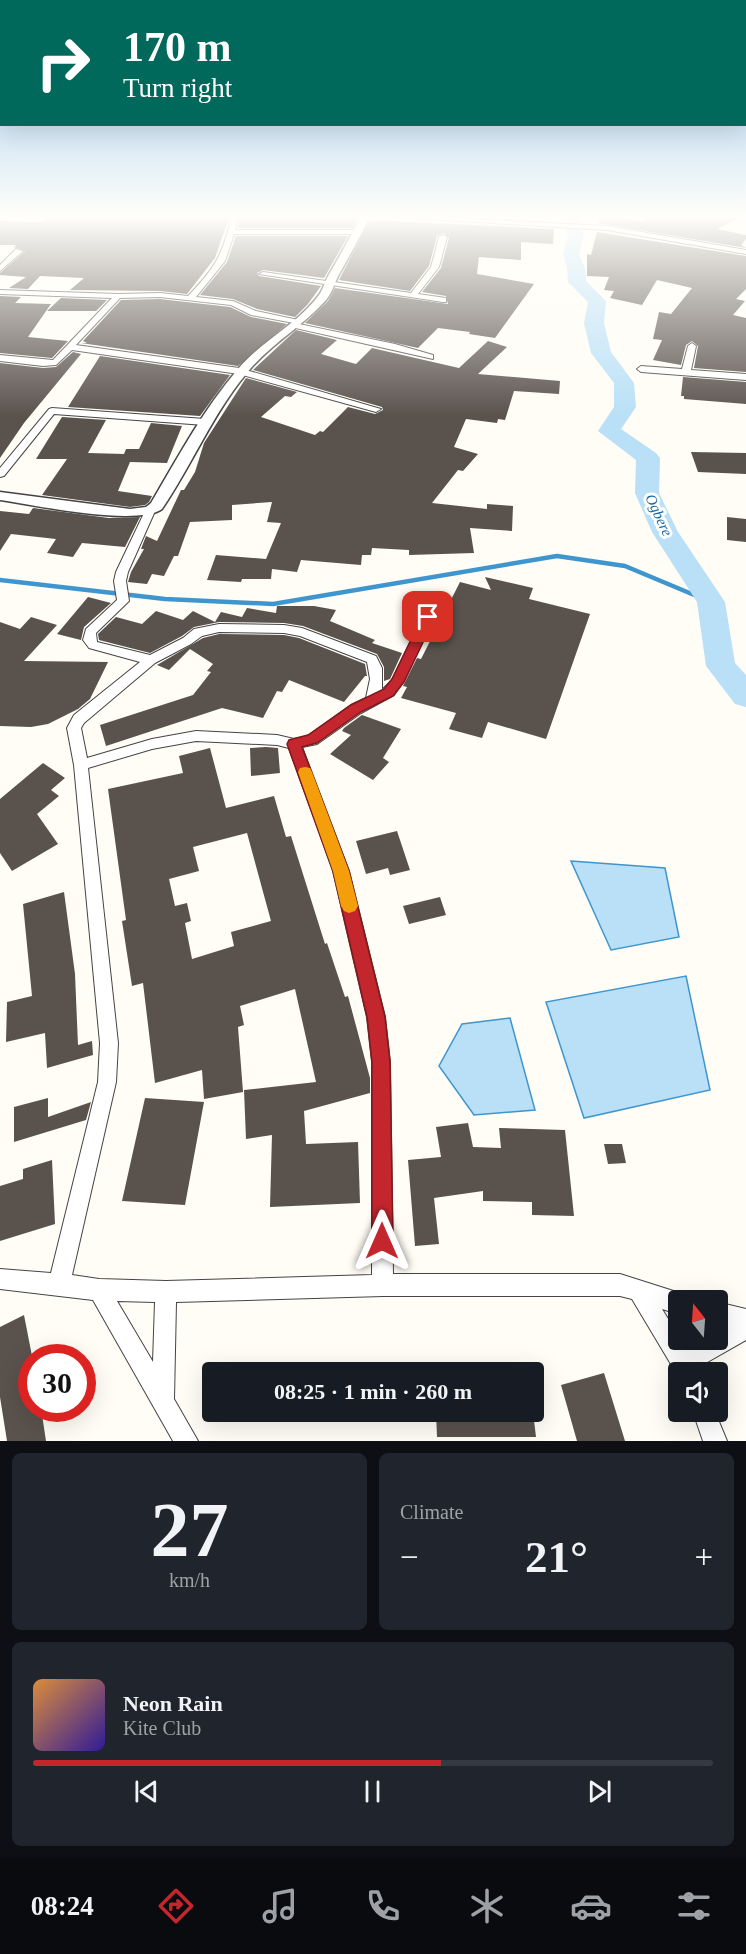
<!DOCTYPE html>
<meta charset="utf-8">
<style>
:root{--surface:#171b24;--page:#20242c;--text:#f1f3f6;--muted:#9ea1a6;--line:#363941;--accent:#c4262e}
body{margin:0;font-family:"Times New Roman",serif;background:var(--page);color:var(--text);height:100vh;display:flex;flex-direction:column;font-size:22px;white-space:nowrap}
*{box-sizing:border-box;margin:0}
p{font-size:20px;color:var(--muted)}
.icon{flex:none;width:33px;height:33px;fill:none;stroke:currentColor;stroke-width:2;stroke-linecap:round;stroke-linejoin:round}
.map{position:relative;height:1441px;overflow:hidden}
.drawer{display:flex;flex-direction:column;gap:12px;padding:12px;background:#0d0f14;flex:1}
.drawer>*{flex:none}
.banner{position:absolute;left:0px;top:0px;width:747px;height:126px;box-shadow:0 6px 24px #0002;background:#00695c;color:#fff;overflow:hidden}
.needle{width:39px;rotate:343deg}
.fabs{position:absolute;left:668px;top:1290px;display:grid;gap:12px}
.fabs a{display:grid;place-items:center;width:60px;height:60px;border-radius:6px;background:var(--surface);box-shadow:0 6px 24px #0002;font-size:30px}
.speed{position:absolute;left:18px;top:1344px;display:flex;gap:12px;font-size:30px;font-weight:700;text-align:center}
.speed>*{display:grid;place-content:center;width:78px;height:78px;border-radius:50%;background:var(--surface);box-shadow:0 6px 24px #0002;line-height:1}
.speed .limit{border:9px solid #d22;background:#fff;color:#111}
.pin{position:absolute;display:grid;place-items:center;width:51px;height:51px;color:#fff;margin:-26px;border-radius:12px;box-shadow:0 3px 9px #0006}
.me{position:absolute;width:66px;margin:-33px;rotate:0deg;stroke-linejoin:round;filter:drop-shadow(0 0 4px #0008)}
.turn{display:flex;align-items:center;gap:21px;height:126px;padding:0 24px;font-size:27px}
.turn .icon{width:78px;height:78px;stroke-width:2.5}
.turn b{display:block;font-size:42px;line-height:51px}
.big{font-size:45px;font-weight:600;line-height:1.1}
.drawer .widget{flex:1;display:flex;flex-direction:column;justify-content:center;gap:9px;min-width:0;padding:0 21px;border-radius:9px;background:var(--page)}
.drawer .dial{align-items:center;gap:0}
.dial b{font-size:78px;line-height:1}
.song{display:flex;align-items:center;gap:18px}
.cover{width:72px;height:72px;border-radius:9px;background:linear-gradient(135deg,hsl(30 70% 55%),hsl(250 70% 35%))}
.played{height:6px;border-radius:3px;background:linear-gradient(90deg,var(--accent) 60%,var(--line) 60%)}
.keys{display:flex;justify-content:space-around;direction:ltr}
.heat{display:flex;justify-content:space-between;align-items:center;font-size:33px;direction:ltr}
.drawer .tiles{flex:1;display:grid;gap:12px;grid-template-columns:1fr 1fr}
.widget:last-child{grid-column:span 2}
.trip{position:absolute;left:202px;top:1362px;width:342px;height:60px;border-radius:6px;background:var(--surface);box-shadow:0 6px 24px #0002;font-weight:600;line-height:60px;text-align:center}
.dock{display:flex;height:96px;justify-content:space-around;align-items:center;background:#090b0e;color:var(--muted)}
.dock .icon{width:42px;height:42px}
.dock .on{color:var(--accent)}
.dock b{font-size:27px;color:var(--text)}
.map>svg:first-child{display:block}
</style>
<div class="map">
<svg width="746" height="1441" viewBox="0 0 746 1441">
<rect width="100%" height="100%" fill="#fffdf5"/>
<path fill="#b9e0f7" stroke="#3f96cf" stroke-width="1.5" d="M571 861 665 868 679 937 611 950Z
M686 976 710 1090 584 1118 546 1002Z
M510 1018 535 1110 474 1115 439 1066 462 1024Z"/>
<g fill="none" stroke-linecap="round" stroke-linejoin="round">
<path stroke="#3f96cf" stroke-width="4.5" d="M0 580 165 599 273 604 557 556 625 566 711 602"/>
<path fill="#b9e0f7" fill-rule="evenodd" d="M562 215H578L584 235 579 254 585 268 586 281 606 301 604 323 611 352 634 383 636 407 621 429 656 453 660 458 659 493 678 532 725 602 735 663 746 675V707L735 704 706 666 697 602 652 532 635 493 636 460 598 431 614 407V383L591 353 584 323 588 302 568 282 567 268 563 254 568 235Z"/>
</g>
<path fill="#5a524d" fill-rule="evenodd" d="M49 215H230L215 258 187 294 160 291 70 290 84 278 40 276 28 289 9 288 26 277 0 275V273L25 251 14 247 0 262 16 245H0V221L41 222Z
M240 215 335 216 358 215 353 228H238Z
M600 215 644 222 645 215H746L717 229 746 235V239L741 245 746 248 598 223Z
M370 220 554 229 553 244 521 242V260L479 257 477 274 534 284 495 338 469 334 470 332 438 328 418 348 305 323 328 301 335 288 448 304 446 296 422 292 441 268 449 238 444 233 437 236 429 266 410 291 339 280Z
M597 232 746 256V289L736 299 745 301 733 315 746 318V372L694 368 698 346 692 341 686 345 681 365 653 360 662 340 653 339 659 312 671 314 692 288 657 280 642 305 610 298 614 291 604 290 609 277 587 276V254L591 255Z
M236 236H348L324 278 263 270 257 273 259 276 321 286 308 304 295 317 257 309 233 299 200 295 227 262Z
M0 296 21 297 15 303 51 304 28 337 68 341 52 358 0 353Z
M61 298 107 300 96 311H47Z
M160 299 230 307 251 317 287 324 238 366 81 343H87L83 341 121 300Z
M296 330 337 340 321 354 356 364 372 348 459 368 488 341 507 347 478 374 560 381 559 394 514 391 505 420 498 419 497 423 466 419 454 447 478 454 463 471 458 470 432 503 487 509V504L513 506 512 531 470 528 474 553 409 555V550L372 548 371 555H362L361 565 301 560 297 572 272 569 271 579H242L241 582 207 580 216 555 266 559 281 523 267 522 272 502 232 505V520L190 522 178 556H174L164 576 152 574 147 584 128 582 131 572 144 549H141L146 536 157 541 181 490H184L195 472 204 443 246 378 297 392 291 397 285 396 261 417 315 435 320 431 323 432 348 407 375 414 383 410 382 407 253 370Z
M73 352 81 354 24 423 0 458V363L43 368 56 367Z
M100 356 230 375 200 416 68 407Z
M683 377 746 382V404L684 399V396H681Z
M62 417 106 420 88 453 124 454 126 449H139L151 423 182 426 167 463 130 462 118 491 152 496 149 502 145 505 130 507 42 495 67 459H36Z
M691 452 746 453V474L698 472Z
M33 508 109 518 140 517 125 547 82 543 73 557 47 553 56 539 11 534 0 551V511L29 514Z
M727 517 746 519V542L727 540Z
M485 577 533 588 529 599 590 614 546 739 488 722 482 738 449 729 456 713 401 698 407 687 403 686 417 658 421 659 460 582 491 590Z
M88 597 111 603 84 627 81 640 57 634Z
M277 606H314L336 610 330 621 375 640 372 643 402 653 390 679 384 681V667L377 654 303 626 284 623 219 622 194 627 182 636 150 653 99 640 98 634 116 617 142 624 156 611 183 620 193 611 215 622 221 612 242 617 247 608 276 613Z
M31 617 57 625 24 661 108 662 90 699 78 709 48 724 31 727 0 726V622L20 629Z
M219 634 284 635 299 638 365 664 367 676H365L344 702 289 680 282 692 277 691 263 718 222 708 106 746 100 725 193 695 211 672 207 671 213 664 190 649 169 670 157 665 203 638Z
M362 715 401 729 383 758 389 762 373 780 330 754 351 735 342 731 344 728Z
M266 747 278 748 280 773 251 776 250 748Z
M210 748 226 808 274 796 286 837 291 836 325 944 327 943 345 997 348 996 370 1078V1093L304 1111 306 1144 358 1142 360 1203 270 1207 272 1135 246 1139 244 1090 316 1082 295 989 240 1006 244 1025 238 1027 243 1092 204 1099 202 1070 155 1083 143 983 132 986 122 921 126 920 108 789 183 773 179 756ZM247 833 271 921 231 932 234 946 192 959 185 923 191 921 187 903 175 906 169 879 199 871 193 847Z
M43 763 65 778 51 790 59 796 37 814 58 844 12 871 0 853V799Z
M397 831 410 870 390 875 388 868 366 874 356 841Z
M64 892 75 974 78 1045 92 1041 93 1055 47 1068 45 1033 6 1042 7 1002 32 996 23 904Z
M440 897 446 915 409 924 403 906Z
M48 1098V1117L91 1102 86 1120 14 1142V1107Z
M145 1098 204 1102 185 1205 122 1201Z
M468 1123 473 1147 501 1148 499 1128 565 1130 574 1216 532 1215V1202L483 1201V1191L434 1198 439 1244 415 1246 408 1160 441 1157 436 1127Z
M604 1144H622L626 1163 608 1164Z
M52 1160 55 1224 0 1241V1186L23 1179V1169Z
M24 1315 32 1356V1408H41L46 1441H7L0 1397V1327Z
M604 1373 625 1441H577L561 1385Z
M436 1412H533L536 1437H437Z"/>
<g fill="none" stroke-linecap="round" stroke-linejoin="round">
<defs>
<path id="minor" d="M232 215H238L235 230H358L361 232 358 234H234L225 261 196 297 233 301 256 311 303 321 294 323 395 344 433 355V359L291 327 290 325 294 323 251 315 231 305 160 297 120 298 76 345 239 368 381 409 376 412 239 374 72 350 56 365 43 366 0 361V355L53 360 112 298 0 294V290L118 294 160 293 188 296C216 267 223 254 232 215Z
M391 215 607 226 746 250V254L607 230 394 217Z
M443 235 447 237 439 267 418 294 446 298V302H443L259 274 263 272 411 293 431 267 439 237Z
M16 249 23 251 0 271V265Z
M692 343 696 346 691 370 746 374V380L641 372 637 369 641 366 682 369 688 346Z
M52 408 205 419 210 422 205 425 54 414 4 476 0 477V468L49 409Z
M150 508 155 511 128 572 126 581 129 601 96 633 97 642 150 655 183 638 194 629 219 624 284 625 302 628 376 656 382 668V690L392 680 424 614 428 613 434 617 403 682 394 695 361 713 317 744 302 747 349 871 385 1017 390 1062 393 1274H620L686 1295 688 1300H678V1314L662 1309 678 1335V1340H681L687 1349 704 1340H717V1332L728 1326 717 1324V1302L746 1309V1340L697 1368 699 1372H678V1376L632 1299 620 1296H383L176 1302 174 1399 198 1441H173L93 1300 0 1289V1269L51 1273 98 1082 100 1043 74 765 67 728 74 715 140 662 89 648 83 640 86 629 117 600 114 581 116 572 145 511ZM219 632 284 633 300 636 367 662 370 679 366 698 351 705 308 736 294 739 277 735 196 731 152 739 87 758 81 728 84 723 155 663 191 644 202 636ZM196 741 277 745 289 748 333 871 367 1017 372 1062V1275L166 1281 99 1279 72 1275 116 1082 118 1043 88 768 152 749ZM117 1301 155 1302 153 1362Z
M693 1412H715L727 1441H703Z"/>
<path id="tertiary" d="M362 215H370C362 235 351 252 341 271 335 280 333 292 326 300 302 327 269 345 246 374 212 415 192 465 162 509 137 527 34 505 0 500V492L130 509 146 507 151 503C178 457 203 410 238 369 261 341 297 325 319 295 324 288 326 278 331 271 342 252 352 234 362 215Z"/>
</defs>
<use href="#minor" stroke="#444" stroke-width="2"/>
<use href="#tertiary" stroke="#444" stroke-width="3"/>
<use href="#minor" fill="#fff" fill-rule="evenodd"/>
<use href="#tertiary" fill="#fff" fill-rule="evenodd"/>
</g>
<linearGradient id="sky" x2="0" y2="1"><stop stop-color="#95c6ee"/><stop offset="0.52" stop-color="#fffefa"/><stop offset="1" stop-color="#fffefa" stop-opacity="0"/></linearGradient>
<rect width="746" height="416" fill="url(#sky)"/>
<path fill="#c4262e" stroke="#7f191e" stroke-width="1.5" d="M428 613 435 617 404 682 393 696 361 712 317 743 302 747 349 871 385 1017 390 1062 393 1241 390 1248 382 1251 375 1248 372 1241V1062L367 1017 333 871 287 744 289 740 308 735 351 705 384 689 392 679 422 617Z"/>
<path fill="#f59e0b" d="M305 767 310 768 312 772 349 871 358 906 355 911 349 913 344 911 341 906 333 871 298 772 300 768Z"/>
<g text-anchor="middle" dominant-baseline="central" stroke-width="6" stroke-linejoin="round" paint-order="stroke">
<g font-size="15" font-style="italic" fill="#1768a6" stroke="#fff">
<text transform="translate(659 515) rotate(65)">Ogbere</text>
</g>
</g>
</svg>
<div class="fabs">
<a><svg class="needle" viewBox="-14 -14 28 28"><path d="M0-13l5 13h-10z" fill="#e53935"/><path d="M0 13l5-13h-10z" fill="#9ea1a6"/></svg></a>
<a><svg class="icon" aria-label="sound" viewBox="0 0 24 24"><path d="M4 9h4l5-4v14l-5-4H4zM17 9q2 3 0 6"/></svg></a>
</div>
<div class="speed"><div class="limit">30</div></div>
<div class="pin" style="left:428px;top:617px;background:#d93025"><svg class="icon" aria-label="arrive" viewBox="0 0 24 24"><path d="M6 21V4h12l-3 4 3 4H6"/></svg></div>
<svg class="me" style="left:382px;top:1241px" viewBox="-20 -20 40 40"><path d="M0-17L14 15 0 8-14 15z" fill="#c4262e" stroke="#fff" stroke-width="4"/></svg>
<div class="trip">08:25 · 1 min · 260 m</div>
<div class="banner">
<div class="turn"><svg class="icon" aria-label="right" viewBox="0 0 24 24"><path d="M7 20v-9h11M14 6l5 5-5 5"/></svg><div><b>170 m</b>Turn right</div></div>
</div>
</div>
<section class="drawer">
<div class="tiles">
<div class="widget dial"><b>27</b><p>km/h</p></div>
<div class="widget"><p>Climate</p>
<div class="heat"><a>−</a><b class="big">21°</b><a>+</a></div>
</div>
<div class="widget">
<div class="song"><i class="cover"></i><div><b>Neon Rain</b><p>Kite Club</p></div></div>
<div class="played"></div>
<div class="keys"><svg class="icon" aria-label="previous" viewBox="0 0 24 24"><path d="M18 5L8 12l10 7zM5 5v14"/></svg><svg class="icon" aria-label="pause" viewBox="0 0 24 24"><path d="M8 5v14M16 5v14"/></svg><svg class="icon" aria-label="next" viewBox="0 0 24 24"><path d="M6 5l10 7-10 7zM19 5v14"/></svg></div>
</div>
</div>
</section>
<nav class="dock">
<b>08:24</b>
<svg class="icon on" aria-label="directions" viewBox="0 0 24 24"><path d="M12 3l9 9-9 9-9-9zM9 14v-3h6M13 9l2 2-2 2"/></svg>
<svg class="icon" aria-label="music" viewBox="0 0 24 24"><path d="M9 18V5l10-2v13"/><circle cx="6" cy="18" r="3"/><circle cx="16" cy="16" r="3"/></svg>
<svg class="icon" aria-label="phone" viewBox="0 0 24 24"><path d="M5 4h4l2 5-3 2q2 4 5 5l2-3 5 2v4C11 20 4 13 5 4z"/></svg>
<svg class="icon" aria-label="climate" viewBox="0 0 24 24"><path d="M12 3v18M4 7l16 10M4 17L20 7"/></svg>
<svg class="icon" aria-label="car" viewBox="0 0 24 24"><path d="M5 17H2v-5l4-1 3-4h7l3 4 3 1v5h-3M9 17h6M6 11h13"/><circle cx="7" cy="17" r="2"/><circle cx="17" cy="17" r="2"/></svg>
<svg class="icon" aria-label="filters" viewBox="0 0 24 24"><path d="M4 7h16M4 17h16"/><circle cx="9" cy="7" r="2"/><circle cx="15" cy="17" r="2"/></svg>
</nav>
